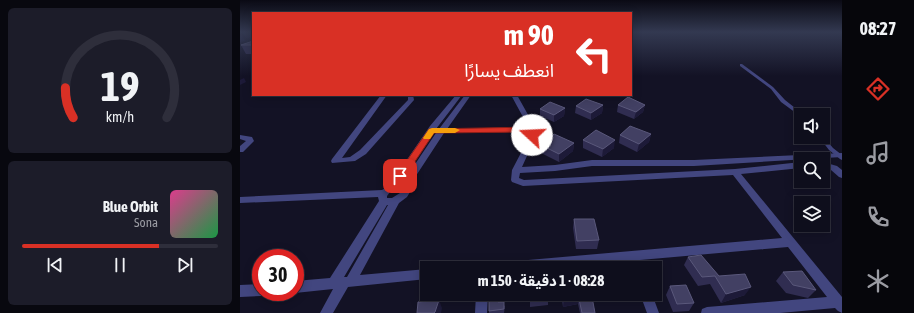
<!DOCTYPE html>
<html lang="ar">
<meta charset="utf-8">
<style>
:root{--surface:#0e0e1c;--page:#1c1c29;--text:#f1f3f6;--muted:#9b9ca3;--line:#2e2e3b;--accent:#d93025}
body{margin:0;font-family:"Asap Condensed","Noto Sans Arabic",sans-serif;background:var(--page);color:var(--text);direction:rtl;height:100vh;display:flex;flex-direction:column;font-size:15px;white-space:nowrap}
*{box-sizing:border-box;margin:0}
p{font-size:13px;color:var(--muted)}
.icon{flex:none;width:22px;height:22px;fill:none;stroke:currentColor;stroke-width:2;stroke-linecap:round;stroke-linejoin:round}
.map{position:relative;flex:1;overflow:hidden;direction:ltr}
.sheet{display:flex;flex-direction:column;gap:8px;padding:8px;background:#08080f;width:240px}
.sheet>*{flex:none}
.banner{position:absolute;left:12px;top:12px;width:380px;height:84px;border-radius:0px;box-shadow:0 2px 10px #0003,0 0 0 1px var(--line);direction:rtl;background:#d93025;color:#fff;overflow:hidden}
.buttons{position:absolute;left:554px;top:108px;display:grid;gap:8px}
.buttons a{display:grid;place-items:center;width:36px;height:36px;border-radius:0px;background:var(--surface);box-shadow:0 2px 10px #0003,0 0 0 1px var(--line);font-size:20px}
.speed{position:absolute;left:12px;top:249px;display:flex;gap:8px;font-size:20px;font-weight:700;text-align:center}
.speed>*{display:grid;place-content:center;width:52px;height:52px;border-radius:50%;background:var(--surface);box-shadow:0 2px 10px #0003,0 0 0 1px var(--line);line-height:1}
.speed .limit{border:6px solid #d22;background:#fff;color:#111}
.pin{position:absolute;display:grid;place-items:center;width:34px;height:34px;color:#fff;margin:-17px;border-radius:8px;box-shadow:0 2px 6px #0006}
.me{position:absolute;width:44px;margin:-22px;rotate:290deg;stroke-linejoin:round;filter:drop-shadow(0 0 3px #0008)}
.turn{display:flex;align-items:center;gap:14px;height:84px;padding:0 12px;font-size:18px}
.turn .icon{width:52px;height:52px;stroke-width:2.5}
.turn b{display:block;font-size:28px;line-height:34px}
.sheet .card{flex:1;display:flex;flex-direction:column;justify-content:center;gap:6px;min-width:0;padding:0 14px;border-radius:6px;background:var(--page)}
.sheet .dial{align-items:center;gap:0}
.dial svg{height:104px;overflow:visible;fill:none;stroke:var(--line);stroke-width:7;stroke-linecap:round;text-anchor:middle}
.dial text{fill:var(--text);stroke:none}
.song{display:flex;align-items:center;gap:12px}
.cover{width:48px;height:48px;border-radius:6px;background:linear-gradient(135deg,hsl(330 70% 55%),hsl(140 70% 35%))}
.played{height:4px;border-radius:2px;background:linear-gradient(90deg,var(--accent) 70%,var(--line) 70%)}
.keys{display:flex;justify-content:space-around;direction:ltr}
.trip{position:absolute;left:180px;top:261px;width:242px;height:40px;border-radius:0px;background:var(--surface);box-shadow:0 2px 10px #0003,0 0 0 1px var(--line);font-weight:700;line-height:40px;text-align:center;direction:rtl}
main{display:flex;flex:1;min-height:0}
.dock{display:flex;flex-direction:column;width:72px;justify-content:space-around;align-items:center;background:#06060b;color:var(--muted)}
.dock .icon{width:28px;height:28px}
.dock .current{color:var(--accent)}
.dock b{font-size:18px;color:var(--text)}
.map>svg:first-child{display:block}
</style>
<main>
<nav class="dock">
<b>08:27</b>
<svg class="icon current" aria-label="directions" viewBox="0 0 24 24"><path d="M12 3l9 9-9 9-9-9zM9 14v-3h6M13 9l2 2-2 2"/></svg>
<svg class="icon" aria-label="music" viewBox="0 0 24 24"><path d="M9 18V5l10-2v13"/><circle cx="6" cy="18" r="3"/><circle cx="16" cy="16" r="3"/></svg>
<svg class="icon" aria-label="phone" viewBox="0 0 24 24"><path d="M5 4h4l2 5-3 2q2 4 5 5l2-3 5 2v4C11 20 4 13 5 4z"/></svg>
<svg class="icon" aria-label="climate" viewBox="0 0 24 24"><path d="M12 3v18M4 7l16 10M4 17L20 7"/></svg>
</nav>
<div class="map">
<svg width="602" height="313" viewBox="0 0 602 313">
<rect width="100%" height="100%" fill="#131225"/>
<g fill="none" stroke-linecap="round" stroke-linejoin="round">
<path fill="#42467f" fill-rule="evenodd" d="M500 64H502L533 87 545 100 564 115H561L560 116 541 102 531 89 500 66Z
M583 136 593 148 602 155V160L600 159 589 150 579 137H583Z"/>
<path fill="#42467f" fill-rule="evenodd" d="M141 95H147L102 158 110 157 120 150 168 100V97L163 95H173L174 100 126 154 115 161 92 163 91 161 92 159Z
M216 95H222L196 129H199L225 95H231L207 129 287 127 283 117 271 95H277L296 129 291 147 282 167 315 165 352 160H454L602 153V157L454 166H352L315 171 280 173 279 178 284 180 495 169 561 162V168L501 174 602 297V313L598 311 595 308 540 313H461L462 309 467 307 587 297 548 247 400 260 403 268H391L389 261 309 268H247L249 264 253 263 542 238 493 175 283 186 272 182 271 180 272 170 284 147 287 131 204 133 168 188 170 192 167 197 159 203 120 275 187 269V279L108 287 93 313H80L93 289 55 293 54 292H55V281L90 278 139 201 138 197 0 203V197L142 190 149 186 190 126ZM194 131 196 133 161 185 159 184ZM156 190 160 191V193L152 198H147V196L150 192ZM147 205H148L107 277H104Z
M0 135 12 137 14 141 3 152H0V146L6 141 0 139Z
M583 162 597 166 602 170V178L599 177 591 170 583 168Z
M21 284V292H26L25 294 21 296 0 297V285Z
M236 294H248L247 313H235Z
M400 294H412L419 313H407Z"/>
</g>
<path fill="#302d51" d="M13 41V54H6L1 45Z
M363 105 362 113 351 120 335 113 336 106Z
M378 105H405L403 112 394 119 377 112Z
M325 108 324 116 314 122 300 116V109Z
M411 134 409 142 397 152 379 143 380 135Z
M343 140 374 148 362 157 343 148Z
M334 143 333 151 319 162 301 153V145Z
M334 219 359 240 357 249H336L333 228Z
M448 257 479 276 505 295 481 303 470 284 458 286 444 265Z
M543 272 576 290 568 298 546 293 536 281Z
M430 286 454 303 449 311 433 312 426 295Z
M290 294 308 297V305L290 307Z
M321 294H353L352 297 355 313H340L338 304 323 307Z
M365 294H398L396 300 367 302Z
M258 302 265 306 264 313H249V311Z"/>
<path fill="#1d1a38" d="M3 32H11L13 37 6 38Z
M2 35 5 41 0 42V36Z
M4 78 6 82 0 85V80Z
M278 95H286L278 97Z
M363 105 362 113 351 120V113Z
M405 105 403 112 394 119 396 112Z
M325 108 324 116 314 122V115Z
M411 134 409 142 397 152 399 144Z
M375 140 374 148 362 157 363 149Z
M334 143 333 151 319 162V154Z
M511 287 505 295 481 303 486 294Z
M345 294H353L352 301 339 299 338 304 323 307 324 298Z
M199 300 202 308 201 313H194Z"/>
<path fill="#424063" stroke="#5a587b" d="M13 41V45H1Z
M388 97 405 105 396 112 378 105Z
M346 99 363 105 351 113 336 106Z
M310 102 325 108 314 115 300 109Z
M390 126 411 134 399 144 380 135Z
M356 130 375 140 363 149 343 140Z
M314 134 334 143 319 154 301 145Z
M334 219H354L359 240 337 241Z
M461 255 479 276 505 274 511 287 486 294 475 276 462 277 448 257Z
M562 271 576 290 553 285 543 272Z
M446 285 454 303 437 304 430 286Z
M290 294H307L308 297 290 298Z
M323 294H345L324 298Z
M258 296V302H264V309L249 311V297Z
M352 297 355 313H342L339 299Z
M199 300 195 312 194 313H177L178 302Z"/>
<linearGradient id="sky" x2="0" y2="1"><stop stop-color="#0a0a14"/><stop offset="0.42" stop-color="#333951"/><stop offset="1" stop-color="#333951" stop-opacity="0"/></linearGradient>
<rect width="602" height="76" fill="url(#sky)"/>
<path fill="#d93025" stroke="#8d1f18" d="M292 127 296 129V135L292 137H289L288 132 194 133 164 178 160 179 156 176 189 129Z"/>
<path fill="#f59e0b" d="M192 128H215L220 130 215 133H194L190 139H184L183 138 189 129Z"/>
</svg>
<div class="buttons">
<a><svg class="icon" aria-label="sound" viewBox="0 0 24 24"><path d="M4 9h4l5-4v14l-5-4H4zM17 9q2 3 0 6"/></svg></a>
<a><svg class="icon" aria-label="search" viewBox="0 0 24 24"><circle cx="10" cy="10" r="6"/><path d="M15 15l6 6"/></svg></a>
<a><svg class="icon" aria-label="layers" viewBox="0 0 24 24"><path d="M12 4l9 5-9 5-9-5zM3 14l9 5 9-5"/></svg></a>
</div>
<div class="speed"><div class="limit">30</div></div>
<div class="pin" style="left:160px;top:176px;background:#d93025"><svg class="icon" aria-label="arrive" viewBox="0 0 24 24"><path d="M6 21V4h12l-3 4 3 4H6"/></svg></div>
<svg class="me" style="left:292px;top:135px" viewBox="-20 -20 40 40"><circle r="19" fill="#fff"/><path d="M0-13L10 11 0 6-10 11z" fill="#d93025"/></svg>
<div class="trip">08:28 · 1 دقيقة · 150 m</div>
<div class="banner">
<div class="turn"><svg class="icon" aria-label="left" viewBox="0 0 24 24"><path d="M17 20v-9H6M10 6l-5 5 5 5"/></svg><div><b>90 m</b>انعطف يسارًا</div></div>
</div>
</div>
<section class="sheet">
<div class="card dial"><svg viewBox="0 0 100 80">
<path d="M14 69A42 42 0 1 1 86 69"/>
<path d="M14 69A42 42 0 0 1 8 46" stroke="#d93025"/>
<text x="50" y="56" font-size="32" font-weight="700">19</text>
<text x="50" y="72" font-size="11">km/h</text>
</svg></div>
<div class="card">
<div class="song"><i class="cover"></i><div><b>Blue Orbit</b><p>Sona</p></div></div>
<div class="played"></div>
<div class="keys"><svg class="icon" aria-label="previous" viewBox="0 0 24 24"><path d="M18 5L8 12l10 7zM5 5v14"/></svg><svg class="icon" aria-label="pause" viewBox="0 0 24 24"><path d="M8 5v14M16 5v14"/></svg><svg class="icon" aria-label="next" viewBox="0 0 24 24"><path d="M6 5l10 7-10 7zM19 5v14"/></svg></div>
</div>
</section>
</main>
